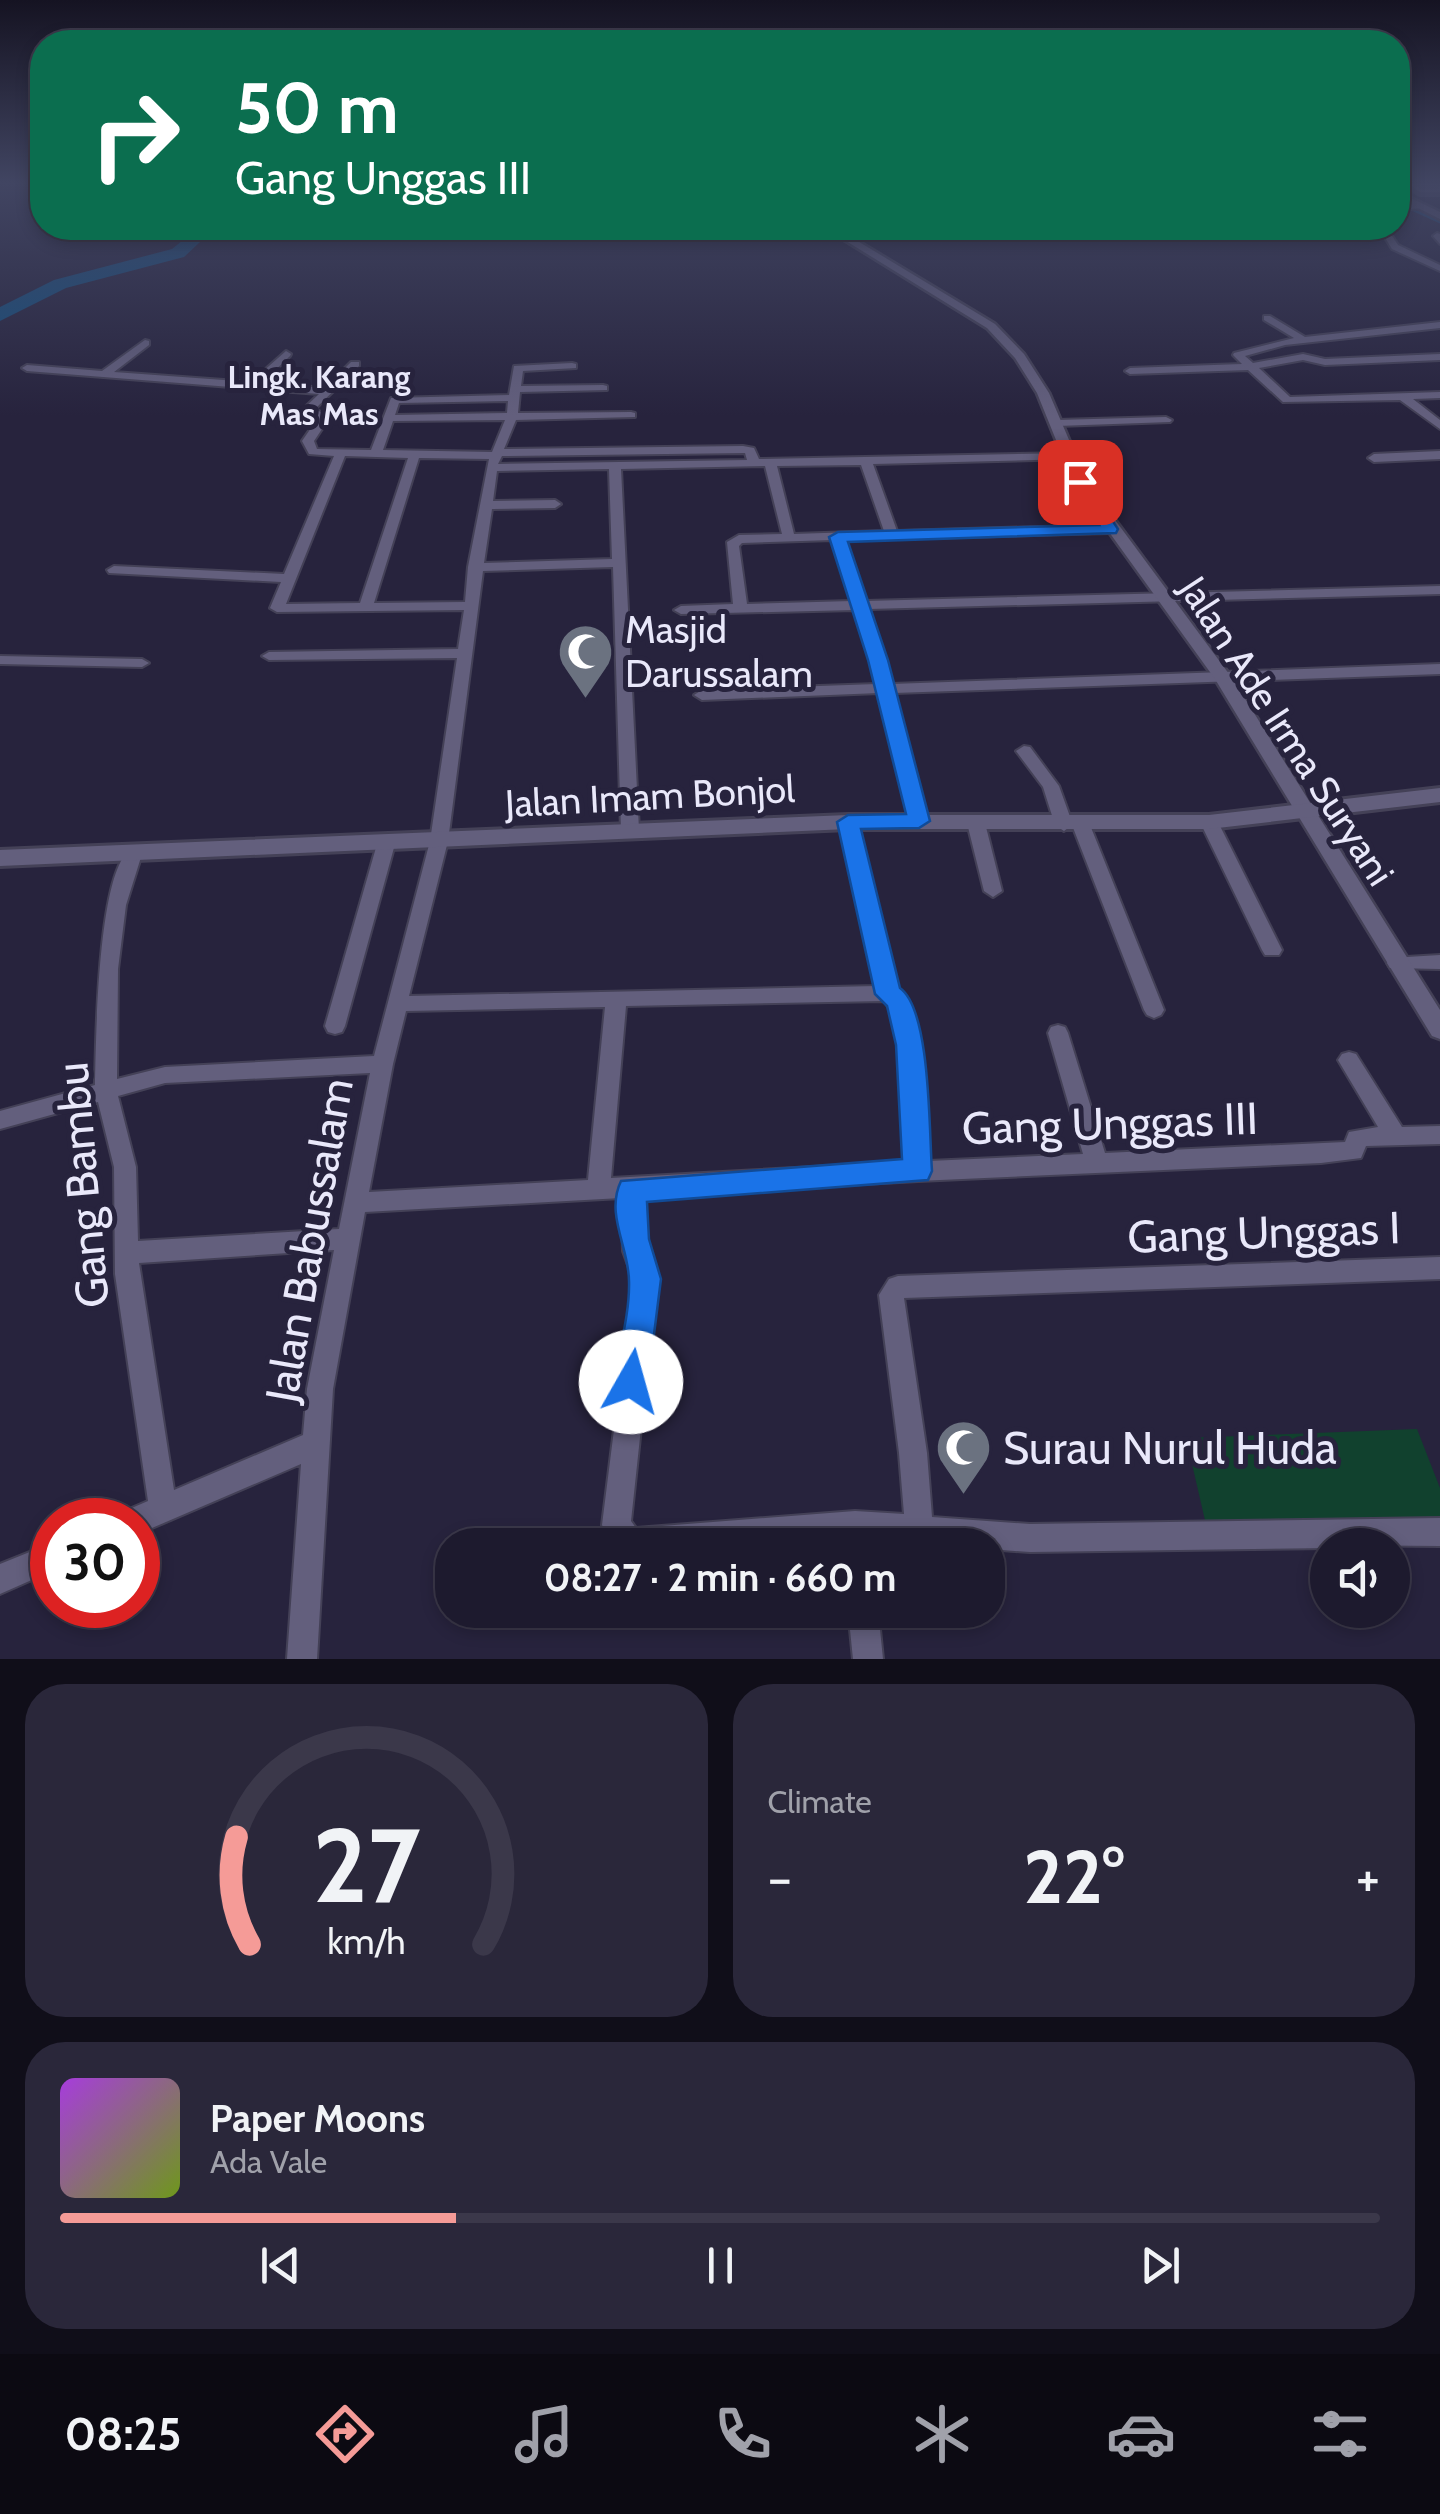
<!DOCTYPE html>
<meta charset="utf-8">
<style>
:root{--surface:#1d1a2e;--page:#2a273a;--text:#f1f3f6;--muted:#a0a1aa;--line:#3b384a;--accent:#f59b97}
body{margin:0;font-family:Cabin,sans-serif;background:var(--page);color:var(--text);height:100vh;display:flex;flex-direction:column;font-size:38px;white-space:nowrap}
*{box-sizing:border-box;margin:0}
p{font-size:32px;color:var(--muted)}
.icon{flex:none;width:55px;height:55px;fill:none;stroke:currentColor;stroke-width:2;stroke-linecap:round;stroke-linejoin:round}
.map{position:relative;height:1659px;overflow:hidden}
.panel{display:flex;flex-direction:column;gap:25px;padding:25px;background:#100e19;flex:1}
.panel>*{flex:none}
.hud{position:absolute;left:30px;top:30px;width:1380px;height:210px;border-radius:40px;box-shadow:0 5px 15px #0003,0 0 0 2px var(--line);background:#0b6e4f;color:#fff;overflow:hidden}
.fabs{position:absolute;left:1310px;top:1528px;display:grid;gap:20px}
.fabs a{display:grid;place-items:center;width:100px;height:100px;border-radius:50%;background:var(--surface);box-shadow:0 5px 15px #0003,0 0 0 2px var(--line);font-size:50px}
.speed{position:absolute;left:30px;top:1498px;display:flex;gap:20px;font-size:50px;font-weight:700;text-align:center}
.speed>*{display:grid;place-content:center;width:130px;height:130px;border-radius:50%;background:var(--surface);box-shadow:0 5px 15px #0003,0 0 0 2px var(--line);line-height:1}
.speed .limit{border:15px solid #d22;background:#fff;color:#111}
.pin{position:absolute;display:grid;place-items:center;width:85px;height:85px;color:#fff;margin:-42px;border-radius:20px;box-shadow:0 5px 15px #0006}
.me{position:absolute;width:110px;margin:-55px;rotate:7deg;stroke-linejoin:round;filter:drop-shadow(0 0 8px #0008)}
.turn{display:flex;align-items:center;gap:35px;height:210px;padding:0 40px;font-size:45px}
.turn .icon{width:130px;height:130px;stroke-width:2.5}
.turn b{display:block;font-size:70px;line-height:85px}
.big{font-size:75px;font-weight:700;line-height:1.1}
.panel .tile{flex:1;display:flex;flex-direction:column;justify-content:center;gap:15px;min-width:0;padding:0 35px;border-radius:40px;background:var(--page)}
.panel .dial{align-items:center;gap:0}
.dial svg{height:260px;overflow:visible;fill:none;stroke:var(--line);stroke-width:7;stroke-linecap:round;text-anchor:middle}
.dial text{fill:var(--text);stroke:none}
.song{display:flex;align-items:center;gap:30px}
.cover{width:120px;height:120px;border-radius:15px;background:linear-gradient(135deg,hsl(280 70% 55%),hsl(80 70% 35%))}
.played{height:10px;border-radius:5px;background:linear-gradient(90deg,var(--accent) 30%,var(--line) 30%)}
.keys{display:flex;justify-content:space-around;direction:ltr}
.heat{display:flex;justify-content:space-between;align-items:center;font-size:55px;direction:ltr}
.panel .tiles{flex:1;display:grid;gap:25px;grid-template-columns:1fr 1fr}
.tile:last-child{grid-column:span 2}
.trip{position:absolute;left:435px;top:1528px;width:570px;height:100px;border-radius:40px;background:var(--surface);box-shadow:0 5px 15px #0003,0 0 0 2px var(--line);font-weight:700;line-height:100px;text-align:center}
.tab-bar{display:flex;height:160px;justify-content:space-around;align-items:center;background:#0c0a12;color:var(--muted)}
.tab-bar .icon{width:70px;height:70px}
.tab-bar .on{color:var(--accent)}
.tab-bar b{font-size:45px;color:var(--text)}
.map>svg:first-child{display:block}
</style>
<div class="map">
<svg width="1440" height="1659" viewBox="0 0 1440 1659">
<rect width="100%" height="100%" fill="#27233d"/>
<path fill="#11412e" d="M1417 1429 1440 1488V1517L1207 1529 1186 1438Z"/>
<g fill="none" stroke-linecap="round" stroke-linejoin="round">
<path stroke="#144e7d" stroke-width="2.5" d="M1398 203 1440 222"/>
<path fill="#144e7d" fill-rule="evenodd" d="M198 228H215L184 257 66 288 0 321V307L54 280 172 249Z"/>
<defs>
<path id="minor" d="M1420 204 1423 208 1398 210V206Z
M1379 228H1387L1398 245 1440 265V271L1392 249Z
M1437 233 1440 234V244L1433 236Z
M1264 316H1270L1305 337 1440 322V328L1285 345 1245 356 1253 363 1303 354 1325 359 1440 354V360L1325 365 1303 360 1259 368 1290 397 1440 392V398L1413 399 1440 420V429L1400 400 1283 402 1248 370 1130 374 1125 371 1130 368 1242 364 1233 355 1234 353 1294 338 1264 320Z
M145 340 149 341V345L114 372 251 382 286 351 291 354 290 356 262 383 325 388 351 362H359V366L315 409 330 417 314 441 317 449 371 450 391 398 509 395 514 366 572 363 576 364V368L523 371 521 386 603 385 607 386V390L520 392 518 413 631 412 635 413V417L516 420 504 449 743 446 754 448 759 459 1070 453 1076 457 1074 459 873 464 897 531 1110 525 1116 529 1110 533 845 540 866 601 1440 586V594L869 609 892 684 1440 664V674L894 693 928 821 919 827 910 821 879 693 702 700 694 695 702 690 877 684 855 610 681 614 674 610 681 606 733 604 727 542 739 535 782 534 765 466 621 469 639 830 630 836 621 830 613 567 483 571 448 841 409 996 877 986 839 822 848 816 857 822 898 990C931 1027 926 1113 929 1161L1083 1154 1048 1033 1051 1027 1058 1025 1065 1027 1068 1033 1105 1153 1345 1142 1349 1132 1378 1127 1338 1060 1342 1054 1349 1052 1356 1054 1402 1127 1440 1126V1144L1366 1146 1361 1158 1321 1163 918 1181 644 1196 647 1251 657 1279 631 1521 636 1528 855 1511 904 1514 899 1453 879 1295 889 1279 898 1276 1440 1257V1279L904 1298 927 1453 932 1517 1030 1524 1440 1518V1546L1328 1545V1548L1030 1552 988 1549V1545H934L855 1539 782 1545H613L602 1525 633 1279 623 1251 621 1198 365 1212 333 1389 317 1659H287L301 1464 138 1534V1520H123L127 1510 148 1501 115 1274 114 1167 98 1102 0 1129V1111L95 1085C96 1046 97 863 133 848L142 854 126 905 118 969 117 1079 165 1067 374 1056 430 841 457 658 269 660 262 656 269 652 458 649 464 610 277 612 270 608 281 582 109 573 107 570 114 566 284 574 334 456 309 454 302 441 318 418 302 410 319 394 27 371 22 368 27 365 102 371ZM508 401 507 413 395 415 399 403ZM505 420 492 452 383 450 393 421ZM745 453 747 460 498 464 502 456ZM345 456 408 458 360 603 286 604ZM419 458 489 459 468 567 465 602 374 603ZM861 465 884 531 794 534 777 466ZM609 469 612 559 484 563 492 509 555 508 561 504 555 500 493 501 497 471ZM833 540 852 601 747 604 739 546 742 543ZM884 1001C908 1029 904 1124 906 1162L611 1178 626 1006ZM605 1007 588 1180 369 1192 393 1064 406 1011ZM370 1073 339 1229 138 1241 136 1167 118 1096 165 1083ZM334 1250 307 1389 303 1435 174 1490 139 1263Z
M1166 417 1172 420 1170 422 1057 426 1051 423 1057 420Z
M1440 451V459L1374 462 1368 458 1374 454Z
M0 656 142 659 149 663 142 667 0 664Z
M1024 746 1030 747 1059 786 1073 825 1081 819 1090 825 1164 1010 1161 1015 1154 1018 1147 1015 1144 1010 1072 825 1064 831 1055 825 1043 787 1016 751Z
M1209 816 1218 822 1282 950 1279 955H1265L1262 950 1200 822Z
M976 817 985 823 1002 891 993 897 984 891 967 823Z
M386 838 395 844 345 1026 342 1032 335 1034 328 1032 325 1026 377 844Z
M1440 955V969L1390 968 1387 963 1390 958Z
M52 1543V1571L0 1594V1564Z
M848 1610H878L883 1659H853Z"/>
<path id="tertiary" d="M1398 192 1440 212V219L1398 198Z
M825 228H836L995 324 1024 354 1049 393 1087 482 1232 678 1440 1010V1039L1432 1036 1215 679 1073 482 1037 393 1015 358 987 328Z"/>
<path id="secondary" d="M1440 788V802L1209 829H848L0 866V850L848 815H1209Z"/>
</defs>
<use href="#minor" stroke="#444157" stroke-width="4"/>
<use href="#tertiary" stroke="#444157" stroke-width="5"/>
<use href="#secondary" stroke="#444157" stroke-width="6"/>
<use href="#minor" fill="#635f7d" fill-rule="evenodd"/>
<use href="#tertiary" fill="#635f7d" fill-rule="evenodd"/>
<use href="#secondary" fill="#635f7d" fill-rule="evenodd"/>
</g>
<path fill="#4c4863" d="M1400 184H1440V197H1419Z"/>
<path fill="#5d5974" stroke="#737089" stroke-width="2.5" d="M1411 184H1440V191H1421Z"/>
<linearGradient id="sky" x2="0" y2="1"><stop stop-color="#151322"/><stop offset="0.44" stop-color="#414562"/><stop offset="1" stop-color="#414562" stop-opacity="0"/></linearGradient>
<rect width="1440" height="416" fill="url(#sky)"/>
<path fill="#1a73e8" stroke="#114b97" stroke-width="2.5" d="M1074 479H1085L1118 529 1116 533 848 542 888 660 930 821 919 828 861 829 900 988C931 1010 929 1132 932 1171L928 1180 647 1202 649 1239 661 1279 648 1382 643 1394 631 1399 619 1394 614 1382C619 1350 630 1313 629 1281 629 1248 605 1214 621 1181L902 1159 896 1045 887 1006 875 994 837 822 848 815 906 814 868 660 829 537 838 532 1099 525 1072 482Z"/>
<defs>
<symbol id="mosque-pin" viewBox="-11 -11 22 30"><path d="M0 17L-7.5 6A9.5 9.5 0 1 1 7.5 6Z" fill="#6b7280" stroke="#27233d"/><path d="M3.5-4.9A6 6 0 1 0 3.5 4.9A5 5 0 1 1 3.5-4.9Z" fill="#fff"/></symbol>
</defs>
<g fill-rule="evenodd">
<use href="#mosque-pin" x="554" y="620" width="63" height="86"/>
<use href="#mosque-pin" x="932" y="1416" width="63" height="86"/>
</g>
<g text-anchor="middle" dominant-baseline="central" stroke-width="10" stroke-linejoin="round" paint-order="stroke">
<g font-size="32" font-weight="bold" fill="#e9e8fa" stroke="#27233d">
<text x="319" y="376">Lingk. Karang<tspan x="319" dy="37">Mas Mas</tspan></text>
</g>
<g font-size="38" fill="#e9e8fa" stroke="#27233d" text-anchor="start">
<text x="625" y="629">Masjid<tspan x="625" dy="44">Darussalam</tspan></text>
</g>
<g font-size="38" fill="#e9e8fa" stroke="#27233d">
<text transform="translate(1287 731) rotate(57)">Jalan Ade Irma Suryani</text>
<text transform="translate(650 796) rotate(-3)">Jalan Imam Bonjol</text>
</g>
<g font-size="45" fill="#e9e8fa" stroke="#27233d">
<text transform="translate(1110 1123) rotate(-2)">Gang Unggas III</text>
<text transform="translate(82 1185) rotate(-95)">Gang Bambu</text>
<text transform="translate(1264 1232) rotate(-2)">Gang Unggas I</text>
<text transform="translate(309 1240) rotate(-80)">Jalan Babussalam</text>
</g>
<g font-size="45" fill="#e9e8fa" stroke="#27233d" text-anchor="start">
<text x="1003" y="1448">Surau Nurul Huda</text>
</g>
</g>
</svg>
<div class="fabs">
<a><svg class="icon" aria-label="sound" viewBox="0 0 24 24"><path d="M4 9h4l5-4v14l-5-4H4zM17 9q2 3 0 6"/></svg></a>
</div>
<div class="speed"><div class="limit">30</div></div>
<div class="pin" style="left:1080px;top:482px;background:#d93025"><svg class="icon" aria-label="arrive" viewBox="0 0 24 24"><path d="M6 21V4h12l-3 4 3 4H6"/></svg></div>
<svg class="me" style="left:631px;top:1382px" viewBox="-20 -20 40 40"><circle r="19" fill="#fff"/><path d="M0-13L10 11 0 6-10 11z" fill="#1a73e8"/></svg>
<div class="trip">08:27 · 2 min · 660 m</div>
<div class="hud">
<div class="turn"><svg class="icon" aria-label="right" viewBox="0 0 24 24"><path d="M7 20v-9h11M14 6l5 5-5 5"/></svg><div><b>50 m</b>Gang Unggas III</div></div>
</div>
</div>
<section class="panel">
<div class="tiles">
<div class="tile dial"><svg viewBox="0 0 100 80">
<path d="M14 69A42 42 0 1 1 86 69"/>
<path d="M14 69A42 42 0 0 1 10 36" stroke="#f59b97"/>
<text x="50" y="56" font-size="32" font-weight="700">27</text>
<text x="50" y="72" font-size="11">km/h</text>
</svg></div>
<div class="tile"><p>Climate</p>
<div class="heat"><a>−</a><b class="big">22°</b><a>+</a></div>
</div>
<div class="tile">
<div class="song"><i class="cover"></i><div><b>Paper Moons</b><p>Ada Vale</p></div></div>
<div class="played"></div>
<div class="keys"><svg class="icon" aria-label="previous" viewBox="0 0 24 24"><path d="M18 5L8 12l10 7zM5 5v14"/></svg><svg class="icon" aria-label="pause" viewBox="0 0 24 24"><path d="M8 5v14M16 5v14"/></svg><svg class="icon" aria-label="next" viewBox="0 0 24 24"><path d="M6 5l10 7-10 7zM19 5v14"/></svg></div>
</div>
</div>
</section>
<nav class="tab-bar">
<b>08:25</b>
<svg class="icon on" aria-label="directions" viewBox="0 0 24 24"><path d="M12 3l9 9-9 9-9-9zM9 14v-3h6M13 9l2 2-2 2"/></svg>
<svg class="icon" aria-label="music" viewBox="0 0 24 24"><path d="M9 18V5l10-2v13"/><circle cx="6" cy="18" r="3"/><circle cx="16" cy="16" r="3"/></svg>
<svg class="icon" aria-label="phone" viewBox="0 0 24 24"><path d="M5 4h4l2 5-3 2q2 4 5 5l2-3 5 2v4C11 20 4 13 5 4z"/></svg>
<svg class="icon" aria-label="climate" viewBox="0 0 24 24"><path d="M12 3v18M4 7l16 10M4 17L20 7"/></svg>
<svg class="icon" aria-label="car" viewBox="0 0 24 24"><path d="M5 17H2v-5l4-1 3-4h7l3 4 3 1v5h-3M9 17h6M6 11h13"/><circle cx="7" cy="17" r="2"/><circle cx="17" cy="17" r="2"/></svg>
<svg class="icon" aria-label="filters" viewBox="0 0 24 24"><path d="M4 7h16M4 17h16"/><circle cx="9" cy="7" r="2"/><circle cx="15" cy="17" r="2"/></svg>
</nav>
